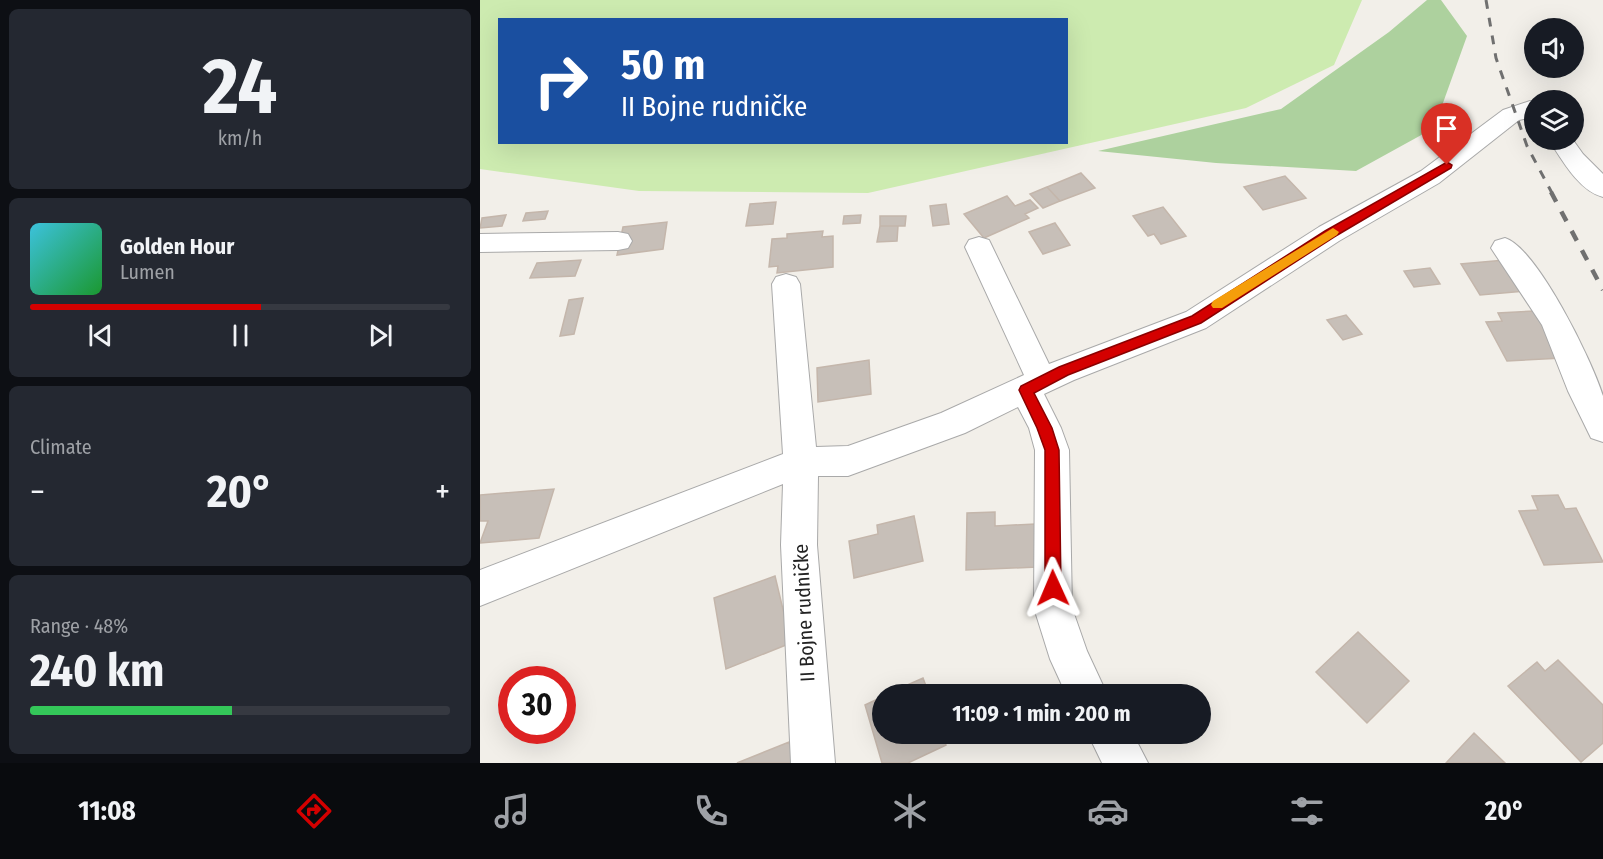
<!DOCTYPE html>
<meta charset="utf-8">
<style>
:root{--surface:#171b24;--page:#242831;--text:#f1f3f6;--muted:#9ea1a6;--line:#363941;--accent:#d40000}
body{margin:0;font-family:"Fira Sans Condensed",sans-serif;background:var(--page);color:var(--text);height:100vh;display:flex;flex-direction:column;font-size:22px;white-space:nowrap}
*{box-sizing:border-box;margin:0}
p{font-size:20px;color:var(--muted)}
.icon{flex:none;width:33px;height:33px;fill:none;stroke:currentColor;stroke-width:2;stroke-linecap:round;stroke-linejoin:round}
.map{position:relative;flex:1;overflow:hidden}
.sheet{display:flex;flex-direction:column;gap:9px;padding:9px;background:#0d0f14;width:480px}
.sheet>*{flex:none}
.hud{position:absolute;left:18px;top:18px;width:570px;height:126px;border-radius:0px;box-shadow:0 6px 24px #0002;background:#1a4fa0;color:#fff;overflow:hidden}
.fabs{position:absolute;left:1044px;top:18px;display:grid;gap:12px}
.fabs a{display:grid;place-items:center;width:60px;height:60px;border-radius:50%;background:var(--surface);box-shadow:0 6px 24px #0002;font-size:30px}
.speed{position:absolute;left:18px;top:666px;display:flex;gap:12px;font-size:30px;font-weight:700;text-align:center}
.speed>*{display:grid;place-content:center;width:78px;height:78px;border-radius:50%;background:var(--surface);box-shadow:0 6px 24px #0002;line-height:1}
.speed .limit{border:9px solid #d22;background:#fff;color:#111}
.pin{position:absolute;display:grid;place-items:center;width:51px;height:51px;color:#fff;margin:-62px -26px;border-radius:50% 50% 50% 0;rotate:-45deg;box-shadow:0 0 6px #0007}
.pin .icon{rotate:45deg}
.me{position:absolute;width:66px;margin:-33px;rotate:359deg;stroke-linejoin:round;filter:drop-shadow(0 0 4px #0008)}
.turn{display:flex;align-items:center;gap:21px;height:126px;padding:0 24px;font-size:27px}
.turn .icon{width:78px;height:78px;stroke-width:2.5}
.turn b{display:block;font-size:42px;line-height:51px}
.big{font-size:45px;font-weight:700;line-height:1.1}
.sheet .tile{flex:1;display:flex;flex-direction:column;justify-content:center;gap:9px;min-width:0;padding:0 21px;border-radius:9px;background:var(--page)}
.sheet .dial{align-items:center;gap:0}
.dial b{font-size:78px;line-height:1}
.song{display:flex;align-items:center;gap:18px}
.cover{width:72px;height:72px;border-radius:9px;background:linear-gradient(135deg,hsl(190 70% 55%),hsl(130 70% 35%))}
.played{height:6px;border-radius:3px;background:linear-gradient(90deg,var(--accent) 55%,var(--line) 55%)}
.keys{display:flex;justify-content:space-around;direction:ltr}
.heat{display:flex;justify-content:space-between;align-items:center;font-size:33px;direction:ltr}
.charge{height:9px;border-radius:4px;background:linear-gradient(90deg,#34c759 48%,var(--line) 0)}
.trip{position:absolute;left:392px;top:684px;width:339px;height:60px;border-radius:30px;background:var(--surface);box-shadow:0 6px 24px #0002;font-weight:700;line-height:60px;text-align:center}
.menu{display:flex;height:96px;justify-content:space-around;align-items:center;background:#090b0e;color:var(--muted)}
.menu .icon{width:42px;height:42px}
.menu .selected{color:var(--accent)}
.menu b{font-size:27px;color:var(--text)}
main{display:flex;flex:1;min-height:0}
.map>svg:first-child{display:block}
</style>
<main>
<section class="sheet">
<div class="tile dial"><b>24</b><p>km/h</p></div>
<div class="tile">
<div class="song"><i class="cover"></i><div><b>Golden Hour</b><p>Lumen</p></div></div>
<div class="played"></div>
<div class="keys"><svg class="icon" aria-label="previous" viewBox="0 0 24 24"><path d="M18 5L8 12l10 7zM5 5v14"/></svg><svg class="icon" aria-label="pause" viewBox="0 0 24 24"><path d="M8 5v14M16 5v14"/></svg><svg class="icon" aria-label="next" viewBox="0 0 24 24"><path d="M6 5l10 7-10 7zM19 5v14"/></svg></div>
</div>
<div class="tile"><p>Climate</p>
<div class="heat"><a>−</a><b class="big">20°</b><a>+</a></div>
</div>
<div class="tile"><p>Range · 48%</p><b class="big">240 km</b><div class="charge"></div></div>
</section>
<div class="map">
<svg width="1123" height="763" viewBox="0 0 1123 763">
<rect width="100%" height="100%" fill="#f2efe9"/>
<path fill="#cdebb0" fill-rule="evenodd" d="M0 0H882L854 65 766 108 388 193 159 191 0 169ZM20 20H586V142H20Z"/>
<path fill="#add19e" d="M947 0H961L987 36 954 128 876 171 736 163 618 151 801 109 909 32Z"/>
<path fill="#c7bfb8" stroke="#c4b6ab" stroke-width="1.5" d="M601 173 615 188 580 201 567 187Z
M805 176 826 198 783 210 764 187Z
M567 187 580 201 563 208 550 194Z
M527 196 535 206 550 200 558 208 545 214 549 218 504 238 484 214Z
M296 202 293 224 266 226 270 204Z
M466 204 469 224 453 226 450 206Z
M683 207 706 236 681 244 674 234 668 236 653 216Z
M68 211 65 219 43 221 46 213Z
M26 215 22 226 0 228 2 218Z
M381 215 380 223 363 224 364 216Z
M400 216H426L425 226H400Z
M187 222 183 249 137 255 143 227Z
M575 223 590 245 563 254 549 232Z
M400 226H418L417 241 397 242Z
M343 231 342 237 353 236V267L297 273 298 266 289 267 292 239 307 238V234Z
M101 260 95 276 50 278 57 263Z
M1025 260 1046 291 1000 295 981 264Z
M950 268 960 284 934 287 924 271Z
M103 298 94 334 80 336 89 300Z
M1054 311 1082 358 1027 361 1006 322 1022 321 1018 313Z
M866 315 882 334 863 340 847 320Z
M389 360 391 394 338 402 337 368Z
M74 489 59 538 0 543 8 521H0V495Z
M1078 495 1085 509 1096 508 1123 562 1064 565 1039 511 1058 510 1052 496Z
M515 512V526L555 524 557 567 486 570 487 513Z
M434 516 443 561 374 578 369 541 398 534 397 525Z
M295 576 311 643 246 669 234 598Z
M878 632 929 681 887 723 836 672Z
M1078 660 1123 705V743L1101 762 1028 686 1057 662 1065 671Z
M443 678 449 694H407Z
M402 697V734H462L466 745 428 763H402L385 705Z
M994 733 1025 763H966Z
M309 742 314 763H257Z"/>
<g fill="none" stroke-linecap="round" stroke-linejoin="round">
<defs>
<path id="street" d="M1050 101 1054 102V117L1039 120 959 183 859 241 726 328 594 380 564 394 581 428 589 450 592 608 607 651 627 694H586L570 659 554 608 555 450 549 428 538 407 485 433 368 476H338L337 545 355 763H311L301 545 303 484 0 606V570L303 454 292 284 296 277 306 274 316 277 320 284 336 447 368 446 461 413 544 375 485 247 489 240 499 237 509 240 569 364 706 312 839 227 941 171 1023 110Z
M1069 140H1093L1103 154 1123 174V197C1099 191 1082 160 1069 140Z
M138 232 148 234 152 241 148 248 138 250 0 252V234Z
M1025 238C1057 248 1113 362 1123 396 1123 409 1123 428 1123 442L1111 438 1088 391 1062 325 1011 248 1015 241Z
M608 734H653L668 763H622Z"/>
</defs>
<use href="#street" stroke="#a9a9a9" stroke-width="2"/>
<use href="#street" fill="#fff" fill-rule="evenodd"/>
<path stroke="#707070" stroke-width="3" stroke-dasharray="9 9" stroke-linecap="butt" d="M1006 0 1016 58 1047 146 1072 193"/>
<path stroke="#707070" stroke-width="4.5" stroke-dasharray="11 11" stroke-linecap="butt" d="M1071 192 1123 290"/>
</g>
<path fill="#d40000" stroke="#8a0000" stroke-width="1.5" d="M967 162 972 165 971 168 854 237 721 323 588 375 554 393 572 428 579 450 581 588 579 594 573 596 567 594 565 588V450L557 428 539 390 541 386 579 367 712 316 845 231Z"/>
<path fill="#f59e0b" d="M853 228 859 232 857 235 742 308H733L731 305 733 301Z"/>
<g text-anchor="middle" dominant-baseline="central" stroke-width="5" stroke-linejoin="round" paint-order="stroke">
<g font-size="20" fill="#222" stroke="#fff">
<text transform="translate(324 613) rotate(-93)">II Bojne rudničke</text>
</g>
</g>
</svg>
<div class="fabs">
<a><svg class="icon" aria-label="sound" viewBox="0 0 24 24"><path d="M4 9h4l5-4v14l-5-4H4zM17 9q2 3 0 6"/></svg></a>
<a><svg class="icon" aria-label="layers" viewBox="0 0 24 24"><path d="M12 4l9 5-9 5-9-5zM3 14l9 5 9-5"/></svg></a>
</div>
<div class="speed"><div class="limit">30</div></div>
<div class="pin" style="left:967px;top:165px;background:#d93025"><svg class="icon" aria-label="arrive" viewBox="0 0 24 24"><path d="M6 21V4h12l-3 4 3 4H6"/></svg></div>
<svg class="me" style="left:573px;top:588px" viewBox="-20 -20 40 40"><path d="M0-17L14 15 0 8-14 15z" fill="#d40000" stroke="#fff" stroke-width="4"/></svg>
<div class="trip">11:09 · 1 min · 200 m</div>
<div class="hud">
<div class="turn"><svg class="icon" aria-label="right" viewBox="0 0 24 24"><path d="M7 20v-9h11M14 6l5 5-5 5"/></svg><div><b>50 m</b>II Bojne rudničke</div></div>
</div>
</div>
</main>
<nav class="menu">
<b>11:08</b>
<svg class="icon selected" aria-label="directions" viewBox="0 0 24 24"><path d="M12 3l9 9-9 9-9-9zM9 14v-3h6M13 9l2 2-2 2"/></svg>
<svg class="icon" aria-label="music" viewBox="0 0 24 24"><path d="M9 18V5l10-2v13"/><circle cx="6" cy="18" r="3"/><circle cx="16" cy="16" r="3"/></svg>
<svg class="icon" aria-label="phone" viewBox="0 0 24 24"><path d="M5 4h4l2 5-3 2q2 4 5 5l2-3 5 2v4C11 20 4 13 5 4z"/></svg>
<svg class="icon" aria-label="climate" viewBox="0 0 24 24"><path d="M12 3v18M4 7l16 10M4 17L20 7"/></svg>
<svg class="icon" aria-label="car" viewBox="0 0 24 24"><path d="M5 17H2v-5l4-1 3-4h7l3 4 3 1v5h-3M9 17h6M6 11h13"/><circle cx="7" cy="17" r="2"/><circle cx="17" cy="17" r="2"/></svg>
<svg class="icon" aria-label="filters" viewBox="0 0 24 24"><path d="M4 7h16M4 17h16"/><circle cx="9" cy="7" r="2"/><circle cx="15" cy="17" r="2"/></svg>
<b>20°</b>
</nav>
